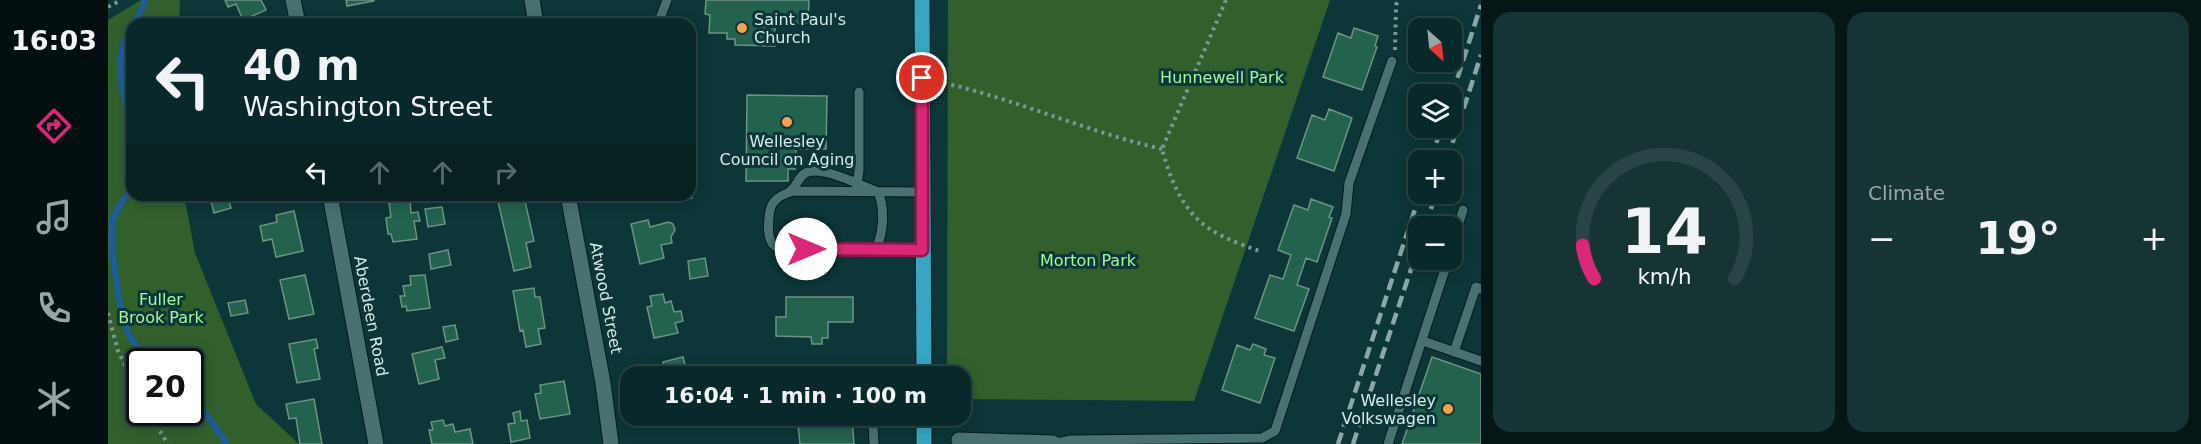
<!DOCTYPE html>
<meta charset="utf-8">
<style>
:root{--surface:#092829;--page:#173435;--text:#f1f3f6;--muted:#99a6a8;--line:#294446;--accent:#db2777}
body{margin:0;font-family:"DejaVu Sans",sans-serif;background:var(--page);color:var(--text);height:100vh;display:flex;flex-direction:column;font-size:22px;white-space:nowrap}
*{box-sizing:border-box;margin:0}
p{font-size:20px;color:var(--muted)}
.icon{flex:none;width:33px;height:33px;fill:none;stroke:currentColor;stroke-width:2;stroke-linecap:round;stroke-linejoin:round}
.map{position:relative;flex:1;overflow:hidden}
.side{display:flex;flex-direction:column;gap:12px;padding:12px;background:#051617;width:720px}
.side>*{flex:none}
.guide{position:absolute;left:18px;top:18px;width:570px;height:183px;border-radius:18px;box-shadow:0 3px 15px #0003,0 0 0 2px var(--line);background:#092829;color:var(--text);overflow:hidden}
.needle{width:39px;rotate:153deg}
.controls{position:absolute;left:1300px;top:18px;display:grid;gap:12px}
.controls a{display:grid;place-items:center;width:54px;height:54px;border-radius:12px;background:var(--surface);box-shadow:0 3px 15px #0003,0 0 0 2px var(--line);font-size:30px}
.speed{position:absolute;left:18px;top:348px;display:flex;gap:12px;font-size:30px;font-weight:700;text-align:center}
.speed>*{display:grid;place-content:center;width:78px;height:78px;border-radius:50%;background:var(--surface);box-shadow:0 3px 15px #0003,0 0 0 2px var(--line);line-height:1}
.speed .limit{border:3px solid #111;border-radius:9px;background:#fff;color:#111}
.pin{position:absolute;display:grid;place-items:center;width:51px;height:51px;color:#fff;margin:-26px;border:3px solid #fff;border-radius:50%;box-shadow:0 2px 6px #0007}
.me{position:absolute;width:66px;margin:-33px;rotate:90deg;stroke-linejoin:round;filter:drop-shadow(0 0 4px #0008)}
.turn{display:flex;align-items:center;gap:21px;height:126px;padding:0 18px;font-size:27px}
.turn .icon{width:78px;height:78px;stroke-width:2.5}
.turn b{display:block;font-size:42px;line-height:51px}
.lanes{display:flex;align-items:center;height:57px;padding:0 18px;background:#0003;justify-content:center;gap:30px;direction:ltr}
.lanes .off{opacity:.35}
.big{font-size:45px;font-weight:600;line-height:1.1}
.side .card{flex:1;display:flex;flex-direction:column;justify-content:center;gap:9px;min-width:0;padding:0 21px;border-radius:18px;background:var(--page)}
.side .dial{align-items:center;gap:0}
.dial svg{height:156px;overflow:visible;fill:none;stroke:var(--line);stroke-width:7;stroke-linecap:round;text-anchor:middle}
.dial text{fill:var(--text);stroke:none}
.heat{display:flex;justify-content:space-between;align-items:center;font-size:33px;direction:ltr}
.side .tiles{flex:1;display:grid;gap:12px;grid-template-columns:repeat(2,1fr)}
.trip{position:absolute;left:512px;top:366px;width:351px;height:60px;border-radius:18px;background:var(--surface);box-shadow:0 3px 15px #0003,0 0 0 2px var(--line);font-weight:600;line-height:60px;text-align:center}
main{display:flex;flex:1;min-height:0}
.dock{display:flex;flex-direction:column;width:108px;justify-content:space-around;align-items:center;background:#041010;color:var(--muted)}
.dock .icon{width:42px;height:42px}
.dock .selected{color:var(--accent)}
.dock b{font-size:27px;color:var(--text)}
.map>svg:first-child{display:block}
</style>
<main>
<nav class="dock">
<b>16:03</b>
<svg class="icon selected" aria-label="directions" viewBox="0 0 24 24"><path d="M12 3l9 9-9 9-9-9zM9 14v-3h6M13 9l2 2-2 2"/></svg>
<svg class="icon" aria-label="music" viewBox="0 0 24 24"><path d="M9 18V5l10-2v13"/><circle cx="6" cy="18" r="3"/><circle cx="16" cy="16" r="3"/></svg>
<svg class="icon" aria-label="phone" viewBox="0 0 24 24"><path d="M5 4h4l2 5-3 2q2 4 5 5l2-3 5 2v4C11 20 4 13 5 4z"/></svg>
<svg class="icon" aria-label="climate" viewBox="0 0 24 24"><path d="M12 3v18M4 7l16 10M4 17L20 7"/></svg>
</nav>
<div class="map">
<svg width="1373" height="444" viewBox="0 0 1373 444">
<rect width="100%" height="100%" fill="#0c3637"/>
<path fill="#31602d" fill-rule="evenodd" d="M33 0H72L71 24H24V195H76L87 253 148 404 191 444H0V20ZM32 362H82V412H32Z
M840 0H1222L1086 401 852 399V376H839Z"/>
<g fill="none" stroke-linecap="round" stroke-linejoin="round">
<path stroke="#1c5e9d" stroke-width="6" d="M25 24 33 11 37 0
M24 26C2 59 16 96 24 132
M24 187C18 198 9 207 5 219 0 240 12 323 25 341 31 350 41 356 50 362
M82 391 119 444"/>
</g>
<path fill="#23624e" stroke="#6f9385" stroke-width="1.5" d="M117 0H153L158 10 135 20 128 4 120 7Z
M238 0H266V1L239 6Z
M598 0H701L700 23 667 22V46L627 45V39H619V33H601L602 15 597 14Z
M1246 28 1270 36 1267 46 1269 47 1254 90 1215 77 1230 33 1243 38Z
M639 95 719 96 718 149H688L687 169H680V181H638Z
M1221 109 1244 118 1226 171 1189 158 1204 115 1217 120Z
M582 188 584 198 564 202 562 195H582Z
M109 195H119L123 208 106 213 102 197Z
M397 195H408L410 202 417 201 426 241 418 243 423 267 406 271 389 197Z
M1203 199 1225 207 1221 217 1224 218 1209 262 1198 258 1189 285 1201 289 1186 331 1147 318 1162 275 1175 279 1183 255 1170 250 1186 205 1200 210Z
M302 200 303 213 310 212 312 221H306L309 239 285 242 283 234H280L278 218 283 217 281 203Z
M334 207 337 224 320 227 317 209Z
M186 211 195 251 168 257 164 239 155 241 152 226 169 222 168 215Z
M540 220 542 227 561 222 565 224 567 230 563 237 564 243 553 245 556 258 532 264 523 224Z
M340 250 343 265 323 269 321 254Z
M597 258 600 276 582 279 580 261Z
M197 275 206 314 181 319 172 280Z
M317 275 322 308 299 311 298 306 294 307 292 296H297L295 286 303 285 302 276Z
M426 288 427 297H432L437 328 430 329 433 344 418 347 415 330 412 331 405 291Z
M555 294 557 303 563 301 566 312 573 311 575 321 567 323 570 333 546 338 539 307 544 306 542 296Z
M678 297H745V322H720V338H714V344H704L703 337 668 336V317H678Z
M137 300 140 313 123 316 120 303Z
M347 325 350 339 338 342 335 327Z
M208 339 210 348 206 349 212 379 189 383 181 344Z
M1145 344 1158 349 1156 355 1167 358 1152 403 1114 390 1129 345 1142 350Z
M334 347 337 358 327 360 331 379 311 384 304 354Z
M575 357 580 376 594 373 595 376H552L551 372 557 371 555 362Z
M1324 357 1373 374V444H1294Z
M456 381 462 414 432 419 427 394 433 393 432 385Z
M206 399 214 444H192L188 418 181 419 178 404Z
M412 411 413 421 419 420 422 438 403 442 400 424 407 423 405 413Z
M744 419 746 444H692L690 424Z
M335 420 337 426 345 424 347 432 362 429 365 444H324L321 430H325L323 422Z"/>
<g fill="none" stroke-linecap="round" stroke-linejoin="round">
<defs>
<path id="service" d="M550 24 559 0
M748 190 751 171V92
M681 192C689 187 689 179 696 174 710 163 754 186 770 192 777 208 776 234 767 250
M814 192 686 191C678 193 670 196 665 203 660 210 659 234 663 241 665 246 670 248 675 249L815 250
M1344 245 1355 210
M1315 341 1373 361
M1346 352 1368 287 1373 289
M766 444 765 424 771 416
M944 444 963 440 1154 438 1167 431 1238 214 1241 183 1284 61
M1280 444 1340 260"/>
<path id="minor" d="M185 0 190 24
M424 0 428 24
M222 195 268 444
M460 195 495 383 503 444
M851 440 945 443"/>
<path id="primary" d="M814 0 816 376
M816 416V444"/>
</defs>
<use href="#service" stroke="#001c1d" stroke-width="11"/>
<use href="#minor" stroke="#001c1d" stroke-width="17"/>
<use href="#primary" stroke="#001c1d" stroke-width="17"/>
<path stroke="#799898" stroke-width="4" stroke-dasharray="3 4.5" stroke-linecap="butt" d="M1118 0 1054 149C1062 179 1075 212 1102 229 1117 239 1137 246 1154 252
M0 7 13 0
M1287 50 1288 5 1290 0
M836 83C910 100 980 132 1054 149
M0 313 10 351 32 396
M40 412 60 444"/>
<use href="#service" stroke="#497171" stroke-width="9"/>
<use href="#minor" stroke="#497171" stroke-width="15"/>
<use href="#primary" stroke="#38a6c2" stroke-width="15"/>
<path stroke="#8ba8a8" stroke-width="4.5" stroke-dasharray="12 6" stroke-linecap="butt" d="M1344 95 1373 5
M1323 160 1333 128
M1339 160 1373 55
M1317 226 1328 194
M1230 444 1312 194
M1245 444 1311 245"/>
</g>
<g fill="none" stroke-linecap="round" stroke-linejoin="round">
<defs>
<path id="route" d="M698 249 814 250V78"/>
</defs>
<use href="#route" stroke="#8e194d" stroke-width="15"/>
<use href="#route" stroke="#db2777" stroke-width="10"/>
</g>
<g fill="#f9a04d" stroke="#0c3637" stroke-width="2">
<circle cx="634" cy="28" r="6"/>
<circle cx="679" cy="122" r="6"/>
<circle cx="1340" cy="409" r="6"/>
</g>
<g text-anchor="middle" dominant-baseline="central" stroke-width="6" stroke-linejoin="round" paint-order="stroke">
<g font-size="16" fill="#d6ebeb" stroke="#0c3637" text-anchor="start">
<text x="646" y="19">Saint Paul's<tspan x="646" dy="18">Church</tspan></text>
<text x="679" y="141" text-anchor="middle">Wellesley<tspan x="679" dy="18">Council on Aging</tspan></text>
<text x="1328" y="400" text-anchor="end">Wellesley<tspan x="1328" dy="18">Volkswagen</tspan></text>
</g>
<g font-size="16" fill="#a2f89a" stroke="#0c3637">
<text x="1114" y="77">Hunnewell Park</text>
<text x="980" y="260">Morton Park</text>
<text x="53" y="299">Fuller<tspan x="53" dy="18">Brook Park</tspan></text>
</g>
<g font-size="16" fill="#d6ebeb" stroke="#0c3637">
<text transform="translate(498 298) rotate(79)">Atwood Street</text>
<text transform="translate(263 316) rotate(79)">Aberdeen Road</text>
</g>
</g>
</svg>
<div class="controls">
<a><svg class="needle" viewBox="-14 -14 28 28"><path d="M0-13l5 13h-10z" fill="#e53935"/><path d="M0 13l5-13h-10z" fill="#99a6a8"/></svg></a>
<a><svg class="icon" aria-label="layers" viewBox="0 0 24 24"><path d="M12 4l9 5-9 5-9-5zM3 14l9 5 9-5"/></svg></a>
<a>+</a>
<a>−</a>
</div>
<div class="speed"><div class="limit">20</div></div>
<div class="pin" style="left:814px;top:78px;background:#d93025"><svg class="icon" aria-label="arrive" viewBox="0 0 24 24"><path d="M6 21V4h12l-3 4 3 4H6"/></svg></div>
<svg class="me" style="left:698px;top:249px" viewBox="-20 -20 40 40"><circle r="19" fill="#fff"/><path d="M0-13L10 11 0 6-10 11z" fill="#db2777"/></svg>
<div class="trip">16:04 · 1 min · 100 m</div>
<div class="guide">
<div class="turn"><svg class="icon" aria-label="left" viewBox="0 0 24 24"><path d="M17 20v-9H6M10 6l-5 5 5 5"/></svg><div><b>40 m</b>Washington Street</div></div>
<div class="lanes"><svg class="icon" aria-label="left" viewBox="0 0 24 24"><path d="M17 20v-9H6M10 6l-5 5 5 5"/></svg><svg class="icon off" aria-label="ahead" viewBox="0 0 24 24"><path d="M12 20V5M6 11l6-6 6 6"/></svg><svg class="icon off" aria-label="ahead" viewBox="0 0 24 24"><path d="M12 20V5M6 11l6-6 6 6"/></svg><svg class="icon off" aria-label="right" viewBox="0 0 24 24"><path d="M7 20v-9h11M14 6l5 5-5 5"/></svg></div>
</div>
</div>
<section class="side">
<div class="tiles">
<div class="card dial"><svg viewBox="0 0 100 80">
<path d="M14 69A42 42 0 1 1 86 69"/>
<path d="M14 69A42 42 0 0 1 8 52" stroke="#db2777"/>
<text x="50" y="56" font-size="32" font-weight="700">14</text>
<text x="50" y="72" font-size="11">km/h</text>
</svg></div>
<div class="card"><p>Climate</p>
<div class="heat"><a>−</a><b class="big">19°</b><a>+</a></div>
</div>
</div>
</section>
</main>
